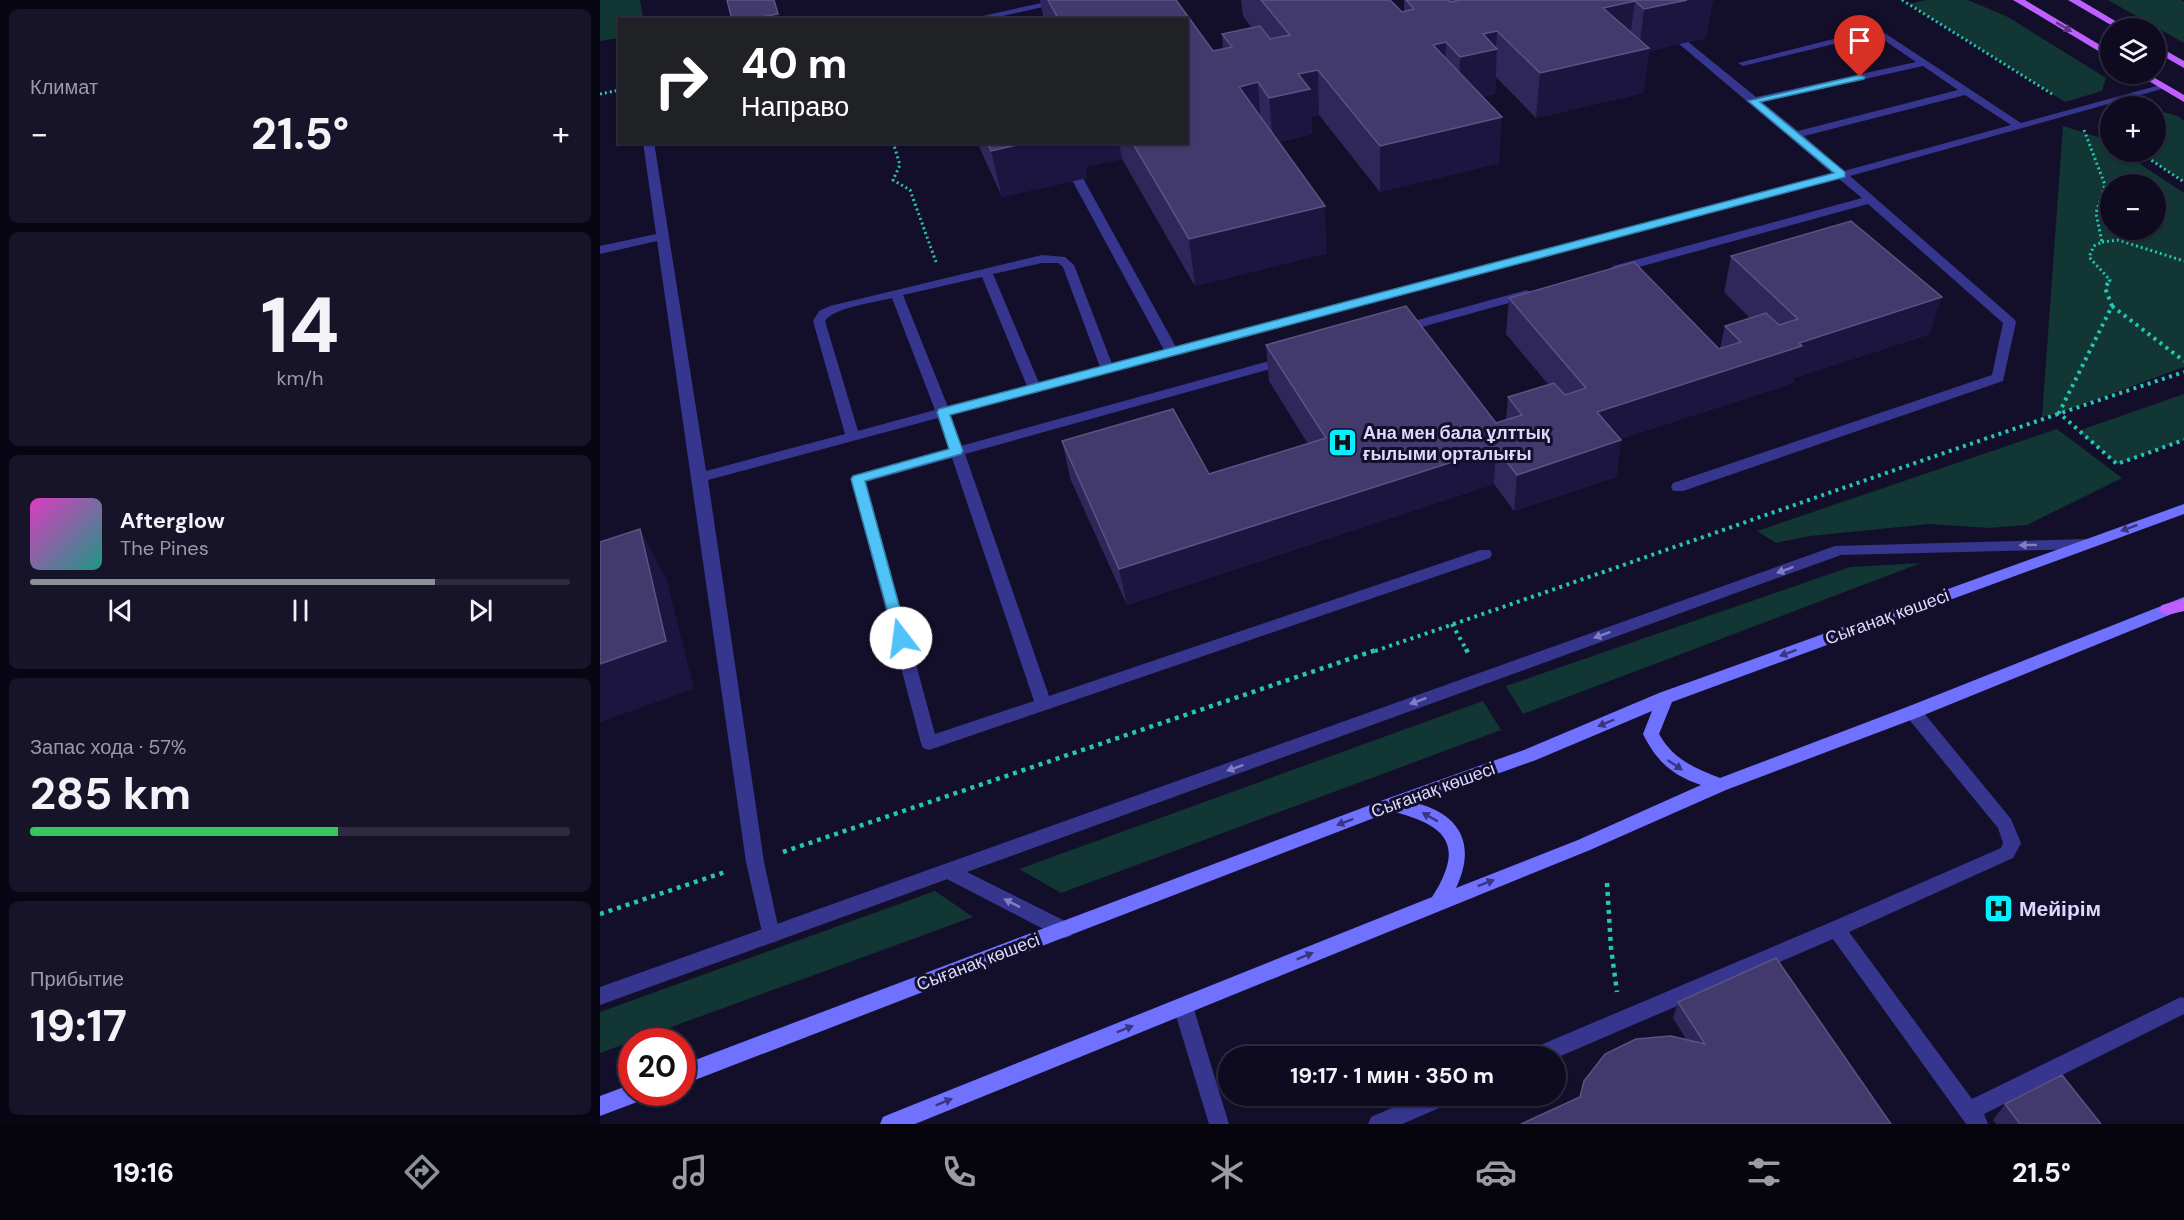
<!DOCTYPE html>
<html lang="ru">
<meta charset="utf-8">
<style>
:root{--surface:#0e0b20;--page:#171429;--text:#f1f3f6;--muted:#9b9ba5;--line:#2e2b3e;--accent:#8c9099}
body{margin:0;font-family:"DM Sans",sans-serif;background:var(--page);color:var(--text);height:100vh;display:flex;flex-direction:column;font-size:22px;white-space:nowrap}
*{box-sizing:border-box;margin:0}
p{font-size:20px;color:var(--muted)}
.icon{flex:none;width:33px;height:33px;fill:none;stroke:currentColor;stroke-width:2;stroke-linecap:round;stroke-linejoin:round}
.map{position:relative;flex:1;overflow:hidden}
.panel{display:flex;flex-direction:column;gap:9px;padding:9px;background:#080612;width:600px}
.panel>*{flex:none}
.hud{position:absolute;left:18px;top:18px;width:570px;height:126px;border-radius:0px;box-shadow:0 2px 4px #0004,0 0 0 2px var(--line);background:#202124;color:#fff;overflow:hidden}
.tools{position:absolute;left:1500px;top:18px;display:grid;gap:12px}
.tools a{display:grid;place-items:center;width:66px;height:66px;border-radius:50%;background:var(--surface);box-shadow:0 2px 4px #0004,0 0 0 2px var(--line);font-size:30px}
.speed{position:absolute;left:18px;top:1028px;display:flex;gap:12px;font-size:30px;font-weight:700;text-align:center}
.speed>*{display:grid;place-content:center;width:78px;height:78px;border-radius:50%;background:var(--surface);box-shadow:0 2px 4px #0004,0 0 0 2px var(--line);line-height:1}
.speed .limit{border:9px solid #d22;background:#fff;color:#111}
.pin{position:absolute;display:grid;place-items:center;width:51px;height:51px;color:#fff;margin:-62px -26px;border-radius:50% 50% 50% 0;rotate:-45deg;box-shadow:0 0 6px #0007}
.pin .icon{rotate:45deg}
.me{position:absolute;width:66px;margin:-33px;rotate:345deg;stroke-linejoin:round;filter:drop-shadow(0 0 4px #0008)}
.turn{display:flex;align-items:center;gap:21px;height:126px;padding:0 24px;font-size:27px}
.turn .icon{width:78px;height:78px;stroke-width:2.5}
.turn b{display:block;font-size:42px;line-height:51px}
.big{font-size:45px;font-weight:700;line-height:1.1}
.panel .card{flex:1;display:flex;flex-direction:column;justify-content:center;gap:9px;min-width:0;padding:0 21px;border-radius:9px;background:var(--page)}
.panel .dial{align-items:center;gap:0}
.dial b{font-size:78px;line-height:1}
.song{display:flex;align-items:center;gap:18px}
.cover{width:72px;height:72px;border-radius:9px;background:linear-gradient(135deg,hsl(310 70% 55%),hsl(170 70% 35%))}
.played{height:6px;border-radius:3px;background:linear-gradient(90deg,var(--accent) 75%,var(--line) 75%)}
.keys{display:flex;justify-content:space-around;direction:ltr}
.heat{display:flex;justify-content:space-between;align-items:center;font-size:33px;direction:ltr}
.charge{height:9px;border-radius:4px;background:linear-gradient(90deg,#34c759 57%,var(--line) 0)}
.trip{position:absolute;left:618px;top:1046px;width:348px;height:60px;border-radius:30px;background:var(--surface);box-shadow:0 2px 4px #0004,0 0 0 2px var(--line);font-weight:700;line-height:60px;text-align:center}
.tabs{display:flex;height:96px;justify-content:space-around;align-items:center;background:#06040d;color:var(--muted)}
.tabs .icon{width:42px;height:42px}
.tabs .on{color:var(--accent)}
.tabs b{font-size:27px;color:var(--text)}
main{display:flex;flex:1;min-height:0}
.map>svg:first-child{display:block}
</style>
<main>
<section class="panel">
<div class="card"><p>Климат</p>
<div class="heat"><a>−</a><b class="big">21.5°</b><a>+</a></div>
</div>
<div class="card dial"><b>14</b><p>km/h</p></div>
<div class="card">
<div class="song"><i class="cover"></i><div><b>Afterglow</b><p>The Pines</p></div></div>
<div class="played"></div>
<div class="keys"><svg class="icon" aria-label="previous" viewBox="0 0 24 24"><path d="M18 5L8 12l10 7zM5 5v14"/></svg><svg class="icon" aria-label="pause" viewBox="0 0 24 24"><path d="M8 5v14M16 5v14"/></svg><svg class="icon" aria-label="next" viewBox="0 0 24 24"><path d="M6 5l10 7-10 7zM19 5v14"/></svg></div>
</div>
<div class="card"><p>Запас хода · 57%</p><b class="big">285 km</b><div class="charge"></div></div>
<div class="card"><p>Прибытие</p><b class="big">19:17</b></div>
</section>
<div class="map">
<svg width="1584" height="1124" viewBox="0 0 1584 1124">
<rect width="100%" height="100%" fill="#130f2b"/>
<path fill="#113633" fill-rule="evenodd" d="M0 0H40L43 19 20 20 19 38 0 41Z
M1326 0H1368L1408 17 1506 78 1502 91 1465 102 1309 4Z
M1508 0H1581L1584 2V43Z
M1556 110 1578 116 1584 121V182L1539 152H1556Z
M1463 126 1501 138 1510 144V152H1522L1584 193V367L1459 413 1442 417ZM1510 184H1556V230H1510Z
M1584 394V440L1517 464 1478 431Z
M1457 429 1522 478 1427 525 1389 528 1329 524 1210 536 1176 543 1157 531Z
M1321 563 923 714 906 686 1250 567Z
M883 701 901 730 461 893 419 869Z
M335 891 373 917 0 1053V1012Z"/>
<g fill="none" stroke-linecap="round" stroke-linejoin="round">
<path stroke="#26c6b7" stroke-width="3" stroke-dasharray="2 3" stroke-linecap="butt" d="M1302 0 1452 94
M0 94 20 90
M1501 126 1510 133
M1484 130 1505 185 1496 213 1502 242 1494 246 1489 257 1510 280 1507 284
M293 142 300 165 293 180 310 190 336 262
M1539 152 1584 182
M1502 242 1518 240 1584 261"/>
<path stroke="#26c6b7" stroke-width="4" stroke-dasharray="3 4.5" stroke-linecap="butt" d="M1508 283 1505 288 1512 306 1459 413 1517 464 1584 440
M1512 306 1584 361
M852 624 867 651
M775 651C1045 559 1313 461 1584 372"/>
<path stroke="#26c6b7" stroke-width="4.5" stroke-dasharray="4 5" stroke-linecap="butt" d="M866 649 868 653
M183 852 779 649
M1007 883 1011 948 1017 992
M0 914 128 871"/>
<path fill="#36368e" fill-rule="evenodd" d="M455 0H474L385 20H364Z
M1277 28 1421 123 1564 84 1569 87 1250 176 1414 319 1416 322 1403 381 1083 491H1073L1071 487 1073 483 1392 375 1403 323 1268 204 1021 272H1013L1011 269 1013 266 1262 198 1239 179 351 415 361 446 687 356 694 360 692 363 365 454 449 696 880 550H890L892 554 890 558 329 750 323 748 321 743 251 479 253 476 349 449 338 418 108 480 164 862 180 935 178 941 171 943 164 941 146 862 57 241 0 254V246L56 234 43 142H54L106 471 245 434 213 321 219 311 230 306 442 255 465 257 474 265 512 364 564 350 472 180 474 178H482L484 180 576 347 1233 174 1078 43 1087 41 1156 97 1316 62 1275 34 1143 66 1138 63ZM1323 66 1358 90 1198 131 1162 102ZM1365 95 1411 125 1244 171 1204 136ZM442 263H458L463 267 500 367 439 383 393 274ZM382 277 427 386 348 407 303 295ZM292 298 335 410 258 431 225 321C232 308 277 302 292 298ZM352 458 434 701 335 734 266 482Z
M927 290 933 294 931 297 800 333 794 329 796 326Z
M1313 705 1319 707 1411 819 1421 843 1413 858 1249 932 1372 1099 1581 997 1584 998V1014L1384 1114 1388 1124H1366L1233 939 956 1058V1056H928L931 1049 1229 923 1401 848 1403 843 1398 828 1307 717 1305 712 1307 707Z
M349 863 471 924 473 930 471 936 464 938 457 936 343 877 340 871 343 865Z
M583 997 590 1000 593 1006 629 1124H609L573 1006 576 1000Z
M822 1095H856L853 1102 802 1124H768L771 1117Z"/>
<path fill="#36368e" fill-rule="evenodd" d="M1486 539 1493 544 1486 549 1241 555 0 1005V987L1235 546Z"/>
<path fill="#7071ff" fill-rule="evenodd" d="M1584 504V514L1072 702 1059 734C1073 759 1094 768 1120 778L1307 707 1584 597V609L1319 717 1126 790 990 850 315 1124H280L283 1117 290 1114 832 897C837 889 842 881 845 872 861 831 823 820 792 811L82 1085V1065L786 799 924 750 1059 693ZM1052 711 1043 734C1057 762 1072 775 1101 785L978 840 856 888C876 846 862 815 816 803L936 760Z
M32 1084V1092H48L45 1099 0 1116V1096Z"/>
<path fill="#be60ff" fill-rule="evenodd" d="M1413 0H1425L1510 51V58Z
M1468 0H1480L1527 28H1516Z
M1556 45 1584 61V68L1556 52Z
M1537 74H1548L1584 95V102Z
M1584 599V611L1567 615 1562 613 1559 609 1562 605Z"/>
</g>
<path fill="#2f265a" d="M440 0H576L613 51 623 49 622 34 652 28 643 16 641 0H790L802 12H804V0H1113L1106 38 1049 51 1043 93 936 118 896 77 895 94 882 97 899 163 780 192 719 115 711 117 712 134 679 142 727 253 595 286 522 159 485 167 487 178 402 197 377 142H586V20H444Z
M1131 256 1330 334 1194 378 1193 383 1020 439 1021 440 1016 477 914 511 894 484 527 605 470 478 462 441 609 474 708 444 669 381 666 345 896 423 906 420 908 397 948 384 906 334 909 298 1119 349 1120 348 1125 326 1150 318 1124 292Z
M1078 1002 1291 1124 980 1097 1086 1039 1073 1018Z
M1405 1104 1501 1124H1396L1393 1120Z"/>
<path fill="#1c1540" d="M174 0 180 20H147Z
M1087 0H1113L1106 38 1049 51 1043 93 936 118 940 73 1039 51 1044 9Z
M1035 1 1029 45 1003 8Z
M897 31 896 49H897L895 94 859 102 860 57 883 34Z
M846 42 845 87 833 45Z
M718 70 719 115 711 117 712 134 673 143 669 98 698 74Z
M658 82 661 128 639 87Z
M902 117 899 163 780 192V146Z
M429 142H519L522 159 485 167 487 178 402 197 391 151Z
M725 206 727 253 595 286 589 239Z
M1342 297 1330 334 1194 378 1193 383 992 448 997 412 1199 343Z
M1021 440 1016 477 914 511 917 475Z
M896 448 894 484 527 605 519 569Z
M40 529 66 578 94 689 0 722V664Z"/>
<path fill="#423a6c" stroke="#5a5383" stroke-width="1.5" d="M127 0H174L178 14 147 20H132Z
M448 0H576L613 51 632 47 622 34 660 26 670 39 690 35 661 0H790L802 12 814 9 806 0H848L850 2 860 0H1087L1044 9 1035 1 1003 8 1049 48 940 73 897 31 883 34 897 49 860 57 846 42 833 45 902 117 780 146 718 70 698 74 710 89 669 98 658 82 639 87 725 206 589 239 532 142H586V20H459Z
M387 142H429L391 151Z
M1251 221 1342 297 1199 343 1202 346 997 412 1021 440 917 475 896 448 519 569 462 441 573 409 609 474 726 438 666 345 806 306 896 423 922 415 908 397 954 383 965 395 986 388 909 298 1034 262 1119 349 1141 342 1125 326 1166 313 1179 325 1198 319 1131 256Z
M40 529 66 641 0 664V542Z
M1176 958 1291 1124H921L980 1097 984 1081 1005 1054 1036 1039 1071 1036 1105 1044 1078 1002Z
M1462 1075 1501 1124H1420L1405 1104Z"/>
<defs><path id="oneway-solid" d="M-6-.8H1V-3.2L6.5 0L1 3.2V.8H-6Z" transform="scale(1.5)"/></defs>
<use fill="#60338a" href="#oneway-solid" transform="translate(1464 27) rotate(31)"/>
<g fill="#383680">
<use href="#oneway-solid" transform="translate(1529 528) rotate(160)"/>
<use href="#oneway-solid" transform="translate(1188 653) rotate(160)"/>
<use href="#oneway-solid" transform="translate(1006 723) rotate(157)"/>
<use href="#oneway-solid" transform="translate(1075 765) rotate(34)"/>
<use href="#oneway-solid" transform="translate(830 817) rotate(-151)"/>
<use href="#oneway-solid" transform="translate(745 822) rotate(159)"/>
<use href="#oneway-solid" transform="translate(886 883) rotate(-21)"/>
<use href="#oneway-solid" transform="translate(705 956) rotate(-22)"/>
<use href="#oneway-solid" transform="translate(525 1029) rotate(-22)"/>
<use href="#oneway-solid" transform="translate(344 1102) rotate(-22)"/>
</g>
<g fill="#817fc1">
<use href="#oneway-solid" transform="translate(1428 545) rotate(179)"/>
<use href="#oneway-solid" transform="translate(1185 570) rotate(160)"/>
<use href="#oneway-solid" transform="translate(1002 635) rotate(160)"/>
<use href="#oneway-solid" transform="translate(818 701) rotate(160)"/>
<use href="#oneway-solid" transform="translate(635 768) rotate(160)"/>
<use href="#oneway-solid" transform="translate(412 903) rotate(-153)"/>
</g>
<path fill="#4fc3f7" stroke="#337fa1" stroke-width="1.5" d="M1260 75 1265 77 1264 79 1160 102 1245 172V177L350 415 363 451 361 454 265 481 308 638 306 642H296L251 479 253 476 349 449 337 412 339 409 1234 173 1148 101Z"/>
<defs>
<symbol id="hospital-square" viewBox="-11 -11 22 22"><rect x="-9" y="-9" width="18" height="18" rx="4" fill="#05efff" stroke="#130f2b"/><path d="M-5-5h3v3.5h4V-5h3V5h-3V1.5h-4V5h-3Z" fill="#111"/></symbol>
</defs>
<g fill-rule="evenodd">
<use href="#hospital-square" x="726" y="426" width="33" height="33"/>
<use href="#hospital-square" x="1382" y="892" width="33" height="33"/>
</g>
<g text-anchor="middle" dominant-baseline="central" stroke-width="6" stroke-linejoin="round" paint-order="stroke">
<g font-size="18" font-weight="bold" fill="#dcd9ff" stroke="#130f2b" text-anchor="start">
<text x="763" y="433">Ана мен бала ұлттық<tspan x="763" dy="21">ғылыми орталығы</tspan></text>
</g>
<g font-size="18" fill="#dcd9ff" stroke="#130f2b">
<text transform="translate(1287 617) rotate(-20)">Сығанақ көшесі</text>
<text transform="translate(833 790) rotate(-20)">Сығанақ көшесі</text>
<text transform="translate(378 962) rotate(-21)">Сығанақ көшесі</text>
</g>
<g font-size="21" font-weight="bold" fill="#dcd9ff" stroke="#130f2b" text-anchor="start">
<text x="1419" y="909">Мейірім</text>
</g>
</g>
</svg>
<div class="tools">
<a><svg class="icon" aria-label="layers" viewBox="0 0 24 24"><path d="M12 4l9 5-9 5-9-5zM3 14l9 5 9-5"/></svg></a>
<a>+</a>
<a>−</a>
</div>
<div class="speed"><div class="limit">20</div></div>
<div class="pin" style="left:1260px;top:77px;background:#d93025"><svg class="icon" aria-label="arrive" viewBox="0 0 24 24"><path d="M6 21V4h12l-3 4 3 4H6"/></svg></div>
<svg class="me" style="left:301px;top:638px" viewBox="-20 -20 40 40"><circle r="19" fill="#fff"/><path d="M0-13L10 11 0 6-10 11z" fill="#4fc3f7"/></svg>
<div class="trip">19:17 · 1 мин · 350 m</div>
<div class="hud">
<div class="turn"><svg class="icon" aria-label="right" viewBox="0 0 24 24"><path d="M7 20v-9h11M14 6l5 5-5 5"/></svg><div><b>40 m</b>Направо</div></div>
</div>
</div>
</main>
<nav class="tabs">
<b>19:16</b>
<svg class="icon on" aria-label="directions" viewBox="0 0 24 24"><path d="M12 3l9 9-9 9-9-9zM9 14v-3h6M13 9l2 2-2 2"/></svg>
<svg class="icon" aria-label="music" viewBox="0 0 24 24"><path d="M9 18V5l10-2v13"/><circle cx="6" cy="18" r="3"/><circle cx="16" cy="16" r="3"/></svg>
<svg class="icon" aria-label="phone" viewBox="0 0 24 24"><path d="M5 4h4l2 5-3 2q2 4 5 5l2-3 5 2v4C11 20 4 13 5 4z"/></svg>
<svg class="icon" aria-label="climate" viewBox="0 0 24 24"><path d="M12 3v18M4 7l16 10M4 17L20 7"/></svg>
<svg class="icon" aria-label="car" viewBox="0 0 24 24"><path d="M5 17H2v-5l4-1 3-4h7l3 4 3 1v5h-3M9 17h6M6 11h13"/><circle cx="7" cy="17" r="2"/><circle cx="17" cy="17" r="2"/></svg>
<svg class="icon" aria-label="filters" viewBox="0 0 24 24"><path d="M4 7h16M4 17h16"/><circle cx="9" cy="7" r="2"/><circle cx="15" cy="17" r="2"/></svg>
<b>21.5°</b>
</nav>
